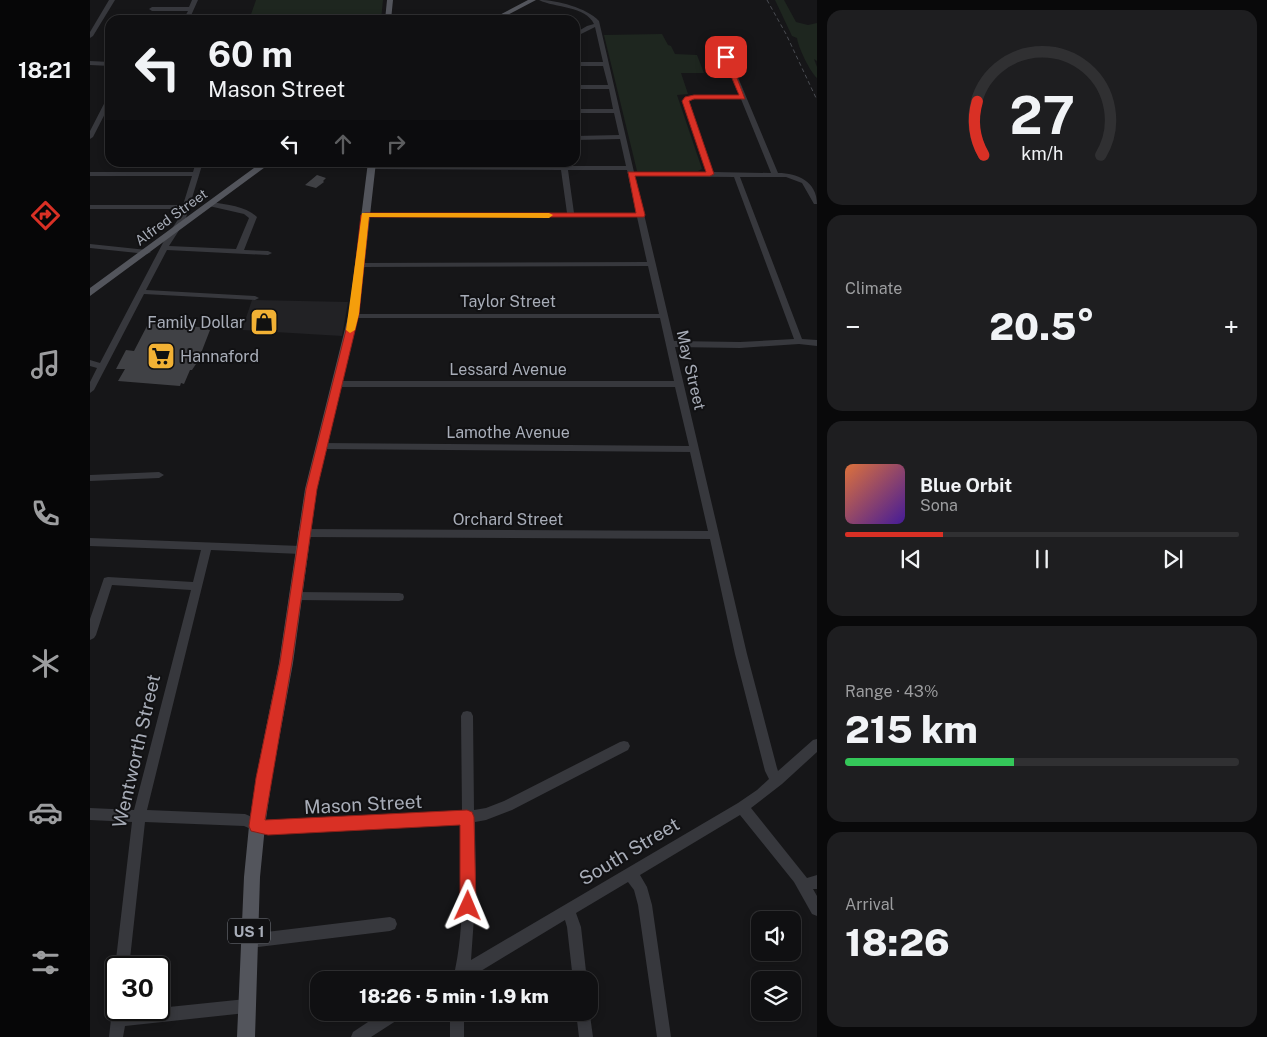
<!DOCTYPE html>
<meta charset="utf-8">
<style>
:root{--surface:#101012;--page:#1e1e20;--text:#f1f3f6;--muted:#9c9d9f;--line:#303032;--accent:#d93025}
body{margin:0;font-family:"Public Sans",sans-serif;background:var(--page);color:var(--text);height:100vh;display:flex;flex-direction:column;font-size:19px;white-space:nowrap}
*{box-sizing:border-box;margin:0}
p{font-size:16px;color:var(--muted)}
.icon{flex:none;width:28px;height:28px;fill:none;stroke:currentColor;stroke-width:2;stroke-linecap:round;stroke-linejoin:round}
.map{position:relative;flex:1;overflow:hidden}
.details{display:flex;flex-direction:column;gap:10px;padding:10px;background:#09090a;width:450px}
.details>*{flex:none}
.guide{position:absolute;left:15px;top:15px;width:475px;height:152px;border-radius:15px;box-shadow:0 2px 8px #0003,0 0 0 1px var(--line);background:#101012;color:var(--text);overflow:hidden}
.buttons{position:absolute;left:661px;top:911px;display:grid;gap:10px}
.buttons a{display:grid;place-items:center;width:50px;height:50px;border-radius:10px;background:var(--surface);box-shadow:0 2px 8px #0003,0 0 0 1px var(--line);font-size:25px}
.speed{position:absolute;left:15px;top:956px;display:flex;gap:10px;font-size:25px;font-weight:700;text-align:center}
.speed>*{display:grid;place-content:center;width:65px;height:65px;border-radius:50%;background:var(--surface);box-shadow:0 2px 8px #0003,0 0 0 1px var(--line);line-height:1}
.speed .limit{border:2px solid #111;border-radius:8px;background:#fff;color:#111}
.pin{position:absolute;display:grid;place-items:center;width:42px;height:42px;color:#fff;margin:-21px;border-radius:10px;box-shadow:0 2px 8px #0006}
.me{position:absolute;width:55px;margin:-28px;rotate:1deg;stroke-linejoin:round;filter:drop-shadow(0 0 4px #0008)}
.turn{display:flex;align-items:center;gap:18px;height:105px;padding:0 20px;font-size:22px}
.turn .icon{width:65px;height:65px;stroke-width:2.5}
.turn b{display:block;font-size:35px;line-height:42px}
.lanes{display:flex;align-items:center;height:48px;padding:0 20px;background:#0003;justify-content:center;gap:25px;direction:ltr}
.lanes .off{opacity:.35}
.big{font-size:38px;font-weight:800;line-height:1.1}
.details .widget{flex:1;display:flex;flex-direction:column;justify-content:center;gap:8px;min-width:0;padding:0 18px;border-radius:15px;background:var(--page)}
.details .dial{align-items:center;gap:0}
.dial svg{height:130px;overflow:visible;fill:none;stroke:var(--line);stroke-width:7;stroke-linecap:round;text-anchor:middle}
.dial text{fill:var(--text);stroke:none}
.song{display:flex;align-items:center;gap:15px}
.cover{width:60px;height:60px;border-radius:8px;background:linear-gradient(135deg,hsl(20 70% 55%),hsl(260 70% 35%))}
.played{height:5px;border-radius:2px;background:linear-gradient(90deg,var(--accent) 25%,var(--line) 25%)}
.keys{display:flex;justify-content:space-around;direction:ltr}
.heat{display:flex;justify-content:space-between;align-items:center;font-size:28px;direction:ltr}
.charge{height:8px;border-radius:4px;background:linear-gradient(90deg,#34c759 43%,var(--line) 0)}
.trip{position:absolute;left:220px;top:971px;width:288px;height:50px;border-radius:15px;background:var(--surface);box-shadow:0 2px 8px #0003,0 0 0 1px var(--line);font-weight:800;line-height:50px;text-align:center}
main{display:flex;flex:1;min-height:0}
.dock{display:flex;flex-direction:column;width:90px;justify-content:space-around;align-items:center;background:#060607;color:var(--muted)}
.dock .icon{width:35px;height:35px}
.dock .on{color:var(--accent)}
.dock b{font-size:22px;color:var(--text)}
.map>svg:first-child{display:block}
</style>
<main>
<nav class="dock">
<b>18:21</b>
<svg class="icon on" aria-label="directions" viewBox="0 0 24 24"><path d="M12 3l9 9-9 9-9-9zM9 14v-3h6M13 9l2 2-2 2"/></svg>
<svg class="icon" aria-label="music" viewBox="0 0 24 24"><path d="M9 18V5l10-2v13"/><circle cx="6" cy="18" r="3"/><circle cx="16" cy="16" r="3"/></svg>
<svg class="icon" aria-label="phone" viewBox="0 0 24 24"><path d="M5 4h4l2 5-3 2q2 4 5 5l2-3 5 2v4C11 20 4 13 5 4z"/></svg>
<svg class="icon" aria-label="climate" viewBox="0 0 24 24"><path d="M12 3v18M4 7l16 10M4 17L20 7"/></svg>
<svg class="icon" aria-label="car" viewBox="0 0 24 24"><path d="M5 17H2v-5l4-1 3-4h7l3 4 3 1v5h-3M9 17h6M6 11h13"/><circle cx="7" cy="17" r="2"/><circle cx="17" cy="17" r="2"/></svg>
<svg class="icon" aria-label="filters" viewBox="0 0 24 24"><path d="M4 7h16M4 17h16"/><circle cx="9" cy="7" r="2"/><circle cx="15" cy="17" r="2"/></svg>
</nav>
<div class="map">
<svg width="727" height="1037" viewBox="0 0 727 1037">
<rect width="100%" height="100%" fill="#161618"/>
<path fill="#222225" d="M162 300 258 302 252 336 152 330Z"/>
<path fill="#1e261f" d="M166 0H293L291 20H159Z
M685 0H694L706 22 718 25 727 23V61L724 59 727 67V78C720 72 708 47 707 38L702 36Z
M572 34 578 45 581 46 585 54 607 55 614 73H591L598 94 587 95 612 169 608 171H547L514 35Z"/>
<path fill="#404145" d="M227 175 236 178 233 181 234 182 226 188 215 185Z
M73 322 87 323 86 325 119 328 118 330H120L108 361 102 370H100L94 384 91 383 90 386 28 381 35 369H26L36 350 44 351 58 324H71Z"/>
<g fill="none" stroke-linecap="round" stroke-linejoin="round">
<path fill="#37383d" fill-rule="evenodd" d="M19 0H25L3 36 0 38V32Z
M102 0H108L99 20H93L98 11H62L59 9 62 7H99Z
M449 0C467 0 497 8 509 21L544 172H616L593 100 604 95H649L631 51 634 49 637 51 688 173C708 173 727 182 727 204H724L712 183 696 177H650L712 339 727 340V346L709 344 650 348 585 347 657 654 687 768 688 771 723 740 727 739V752L692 784 661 808 717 878 727 875V889H723L727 896V916L722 914 704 882 650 815 550 875 557 887 562 905 581 1037H567L548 905 544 890 538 882 486 913 491 927 497 980H483L477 927 475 920 376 980H354L356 975 365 970C375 923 372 871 372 823L178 834 170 833 154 826 55 822 39 968H26V971L25 968 42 822 0 820V808L44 810 101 590 22 585 6 635 4 638 0 640V619L14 578 18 577 103 582 111 550 0 546V538L211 546 215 547 216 550 215 553 211 554 121 550 57 810 155 814 171 821 178 822 372 811 371 716 373 712 377 711 381 712 383 716 384 810 396 808 414 801 530 742 534 741 538 742 540 746 538 750 422 810 396 820 385 822 386 889 381 960 648 803 667 790 679 779 675 771 645 654 620 539 213 537 209 536 208 533 209 530 213 529 618 531 600 452 231 449 226 446 231 443 599 446 585 387H246L242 384 246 381H584L570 318H263L259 316 263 314H569L558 266 270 267 266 265 270 263 557 262 547 217H275L271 215 275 213H477L471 170 279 169 278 168 281 166H536L530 139 485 140V136L529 135 524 113H485V109H523L519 89H485V85H518L513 66H485V62H513L505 27 485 37V33L497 26 504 24C496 6 465 8 449 0ZM605 99H651L681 173 623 172 599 101ZM478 170H537L546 213H484ZM545 176 644 177 704 339 650 342 584 341Z
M0 61 20 62V66L0 65Z
M20 96V104L3 137 0 139V131L17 98Z
M106 162H113L95 221 79 246 146 249 159 218 154 214 119 206V202H122C137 205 156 206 167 217L154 250 178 251 182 253 178 255 77 250 56 290 165 296 169 298 165 300 54 294 4 390 0 393V382L7 368 0 366V360L10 363 75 239 87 221 91 209H0V205H93L102 176H0V172H103Z
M0 244 57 250 61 252 57 254 0 248Z
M69 472 74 475 69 478 0 481V475Z
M206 592 309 593 313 594 314 597 313 600 309 601 206 600 202 599 201 596 202 593Z
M300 917 305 919 307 924 305 929 300 931 159 948 154 946 152 941 154 936 159 934Z
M156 999 161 1001 163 1006 161 1011 156 1013 35 1026 33 1037H19L22 1010 24 1005 26 1004V1010H69V1008Z
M499 1008 503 1037H489L486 1012H499Z
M293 1012H314L312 1017 281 1037H261L263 1032Z
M360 1012H374V1037H360Z"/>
<path fill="#53555c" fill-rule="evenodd" d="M297 0H303L301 20H295Z
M438 0H446L408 20H400Z
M172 162H182L0 296V288Z
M278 162H286L269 313 227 489 203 663 182 778 175 826 170 877 165 1037H147L154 877 159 826 166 778 189 663 215 489 259 313Z"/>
<path stroke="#4a4c52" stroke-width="1" stroke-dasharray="4 3" stroke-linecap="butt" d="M677 0 696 34 727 100"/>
</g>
<path fill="#d93025" stroke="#8d1f18" d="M636 55 639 57 655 99H604L599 101 624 174 620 176H545L555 215 554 217H279L269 314 227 489 202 662 175 820 377 810 382 812 384 817 386 906 384 911 378 913 373 911 370 906V825L178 835 161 831 159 826 166 778 190 662 216 489 260 314 271 215 275 213H546L538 172H616L592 101 595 97 604 95H649L633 57Z"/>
<path fill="#f59e0b" d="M272 213H459L463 215 459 218 279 217 269 314 265 330 260 333 256 330Z"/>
<defs>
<symbol id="shop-square" viewBox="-11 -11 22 22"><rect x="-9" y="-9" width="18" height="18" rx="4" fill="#f2b134" stroke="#111113"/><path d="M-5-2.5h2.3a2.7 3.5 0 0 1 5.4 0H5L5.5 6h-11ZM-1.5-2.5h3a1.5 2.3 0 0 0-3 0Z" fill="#111"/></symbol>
<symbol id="supermarket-square" viewBox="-11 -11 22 22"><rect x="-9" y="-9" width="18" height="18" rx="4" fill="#f2b134" stroke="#111113"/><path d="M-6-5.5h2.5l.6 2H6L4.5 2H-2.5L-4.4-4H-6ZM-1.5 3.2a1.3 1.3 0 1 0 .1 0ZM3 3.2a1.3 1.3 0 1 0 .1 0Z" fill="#111"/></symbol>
</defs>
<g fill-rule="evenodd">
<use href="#shop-square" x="158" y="306" width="32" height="32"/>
<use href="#supermarket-square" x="55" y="340" width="32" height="32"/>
</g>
<g text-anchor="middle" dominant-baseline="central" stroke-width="4" stroke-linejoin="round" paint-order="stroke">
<g font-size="14" fill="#a8adb8" stroke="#111113">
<text transform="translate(81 217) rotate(-36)">Alfred Street</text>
</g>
<rect fill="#111113" stroke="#7b7e86" stroke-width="1" x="138" y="918.5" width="42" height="25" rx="4"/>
<g font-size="15" font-weight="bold" fill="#a8adb8">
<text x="159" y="931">US 1</text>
</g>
<g font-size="16" fill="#a8adb8" stroke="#111113">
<text x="418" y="301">Taylor Street</text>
<text x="418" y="369">Lessard Avenue</text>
<text transform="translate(601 370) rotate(77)">May Street</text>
<text x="418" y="432">Lamothe Avenue</text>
<text x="418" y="519">Orchard Street</text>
</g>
<g font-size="16" fill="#a8adb8" stroke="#111113" text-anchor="end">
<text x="155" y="322">Family Dollar</text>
<text x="90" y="356" text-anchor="start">Hannaford</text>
</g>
<g font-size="19" fill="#a8adb8" stroke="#111113">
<text transform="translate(46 751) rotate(-77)">Wentworth Street</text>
<text transform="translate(273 804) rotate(-3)">Mason Street</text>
<text transform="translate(539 851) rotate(-31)">South Street</text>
</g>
</g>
</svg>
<div class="buttons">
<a><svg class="icon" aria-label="sound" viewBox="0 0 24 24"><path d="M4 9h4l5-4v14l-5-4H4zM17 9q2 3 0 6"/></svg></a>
<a><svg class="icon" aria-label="layers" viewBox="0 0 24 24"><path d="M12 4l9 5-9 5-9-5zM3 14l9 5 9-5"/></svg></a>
</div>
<div class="speed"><div class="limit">30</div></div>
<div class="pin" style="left:636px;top:57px;background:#d93025"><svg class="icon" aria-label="arrive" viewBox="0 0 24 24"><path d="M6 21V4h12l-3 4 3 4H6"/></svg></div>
<svg class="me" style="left:378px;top:906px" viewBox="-20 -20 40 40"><path d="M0-17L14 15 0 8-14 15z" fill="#d93025" stroke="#fff" stroke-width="4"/></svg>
<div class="trip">18:26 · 5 min · 1.9 km</div>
<div class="guide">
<div class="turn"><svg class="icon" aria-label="left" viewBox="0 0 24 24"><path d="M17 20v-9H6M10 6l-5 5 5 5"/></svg><div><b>60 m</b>Mason Street</div></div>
<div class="lanes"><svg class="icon" aria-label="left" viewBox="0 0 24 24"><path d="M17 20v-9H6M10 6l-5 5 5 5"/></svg><svg class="icon off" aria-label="ahead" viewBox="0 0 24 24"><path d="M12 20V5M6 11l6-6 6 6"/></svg><svg class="icon off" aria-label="right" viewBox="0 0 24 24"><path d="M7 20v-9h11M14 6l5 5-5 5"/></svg></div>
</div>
</div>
<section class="details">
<div class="widget dial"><svg viewBox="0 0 100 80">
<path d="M14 69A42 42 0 1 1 86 69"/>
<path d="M14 69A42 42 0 0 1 10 36" stroke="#d93025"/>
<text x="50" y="56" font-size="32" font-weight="700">27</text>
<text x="50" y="72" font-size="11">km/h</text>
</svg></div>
<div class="widget"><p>Climate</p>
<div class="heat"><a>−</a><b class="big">20.5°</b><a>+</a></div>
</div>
<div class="widget">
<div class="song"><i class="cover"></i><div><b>Blue Orbit</b><p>Sona</p></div></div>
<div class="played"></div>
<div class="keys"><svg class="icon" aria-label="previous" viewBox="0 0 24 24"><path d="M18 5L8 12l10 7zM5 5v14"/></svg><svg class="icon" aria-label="pause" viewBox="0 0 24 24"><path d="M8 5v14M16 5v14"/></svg><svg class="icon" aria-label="next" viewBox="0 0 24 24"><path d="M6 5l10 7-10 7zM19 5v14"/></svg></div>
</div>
<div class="widget"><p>Range · 43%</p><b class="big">215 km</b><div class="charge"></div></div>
<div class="widget"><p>Arrival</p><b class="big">18:26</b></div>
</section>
</main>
